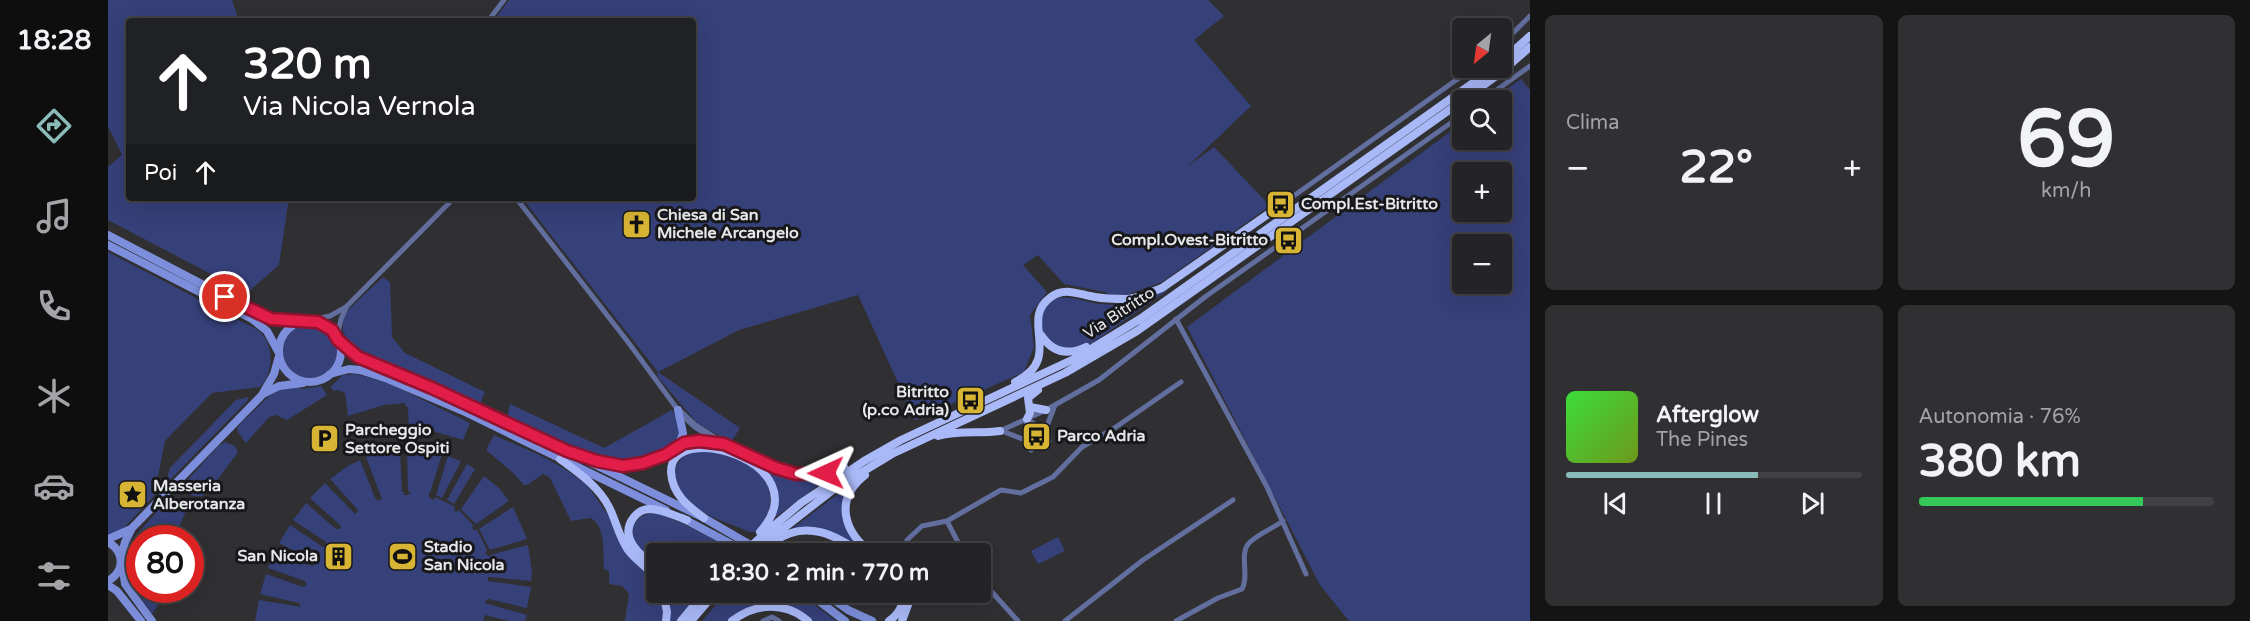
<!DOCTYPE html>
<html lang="it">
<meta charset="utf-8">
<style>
:root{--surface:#242426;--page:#303032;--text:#f1f3f6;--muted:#a3a4a7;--line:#414143;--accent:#8bbbb9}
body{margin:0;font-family:"Varela Round",sans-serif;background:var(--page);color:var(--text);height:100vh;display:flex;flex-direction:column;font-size:22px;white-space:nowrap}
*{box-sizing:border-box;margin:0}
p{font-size:20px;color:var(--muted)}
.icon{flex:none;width:33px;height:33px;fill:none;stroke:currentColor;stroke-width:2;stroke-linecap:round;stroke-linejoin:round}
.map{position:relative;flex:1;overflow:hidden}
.details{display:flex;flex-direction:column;gap:15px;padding:15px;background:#141415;width:720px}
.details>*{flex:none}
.banner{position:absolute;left:18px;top:18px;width:570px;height:183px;border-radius:6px;box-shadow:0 6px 24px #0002,0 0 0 2px var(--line);background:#202124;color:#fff;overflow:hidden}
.needle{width:39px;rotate:209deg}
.tools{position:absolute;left:1344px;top:18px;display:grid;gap:12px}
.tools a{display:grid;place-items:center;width:60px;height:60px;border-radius:6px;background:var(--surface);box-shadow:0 6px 24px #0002,0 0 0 2px var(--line);font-size:30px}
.speed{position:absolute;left:18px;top:525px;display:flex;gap:12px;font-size:30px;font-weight:700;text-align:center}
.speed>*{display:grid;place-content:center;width:78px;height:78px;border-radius:50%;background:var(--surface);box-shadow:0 6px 24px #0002,0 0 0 2px var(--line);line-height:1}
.speed .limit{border:9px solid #d22;background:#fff;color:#111}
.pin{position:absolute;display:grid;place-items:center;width:51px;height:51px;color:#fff;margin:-26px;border:3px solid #fff;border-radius:50%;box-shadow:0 2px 6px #0007}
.me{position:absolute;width:66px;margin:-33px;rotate:269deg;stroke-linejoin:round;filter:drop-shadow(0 0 4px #0008)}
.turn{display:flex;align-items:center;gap:21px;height:126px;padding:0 18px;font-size:27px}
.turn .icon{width:78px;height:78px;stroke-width:2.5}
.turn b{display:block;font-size:42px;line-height:51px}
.then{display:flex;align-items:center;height:57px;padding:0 18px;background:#0003;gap:12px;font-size:22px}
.big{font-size:45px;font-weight:700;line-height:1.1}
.details .widget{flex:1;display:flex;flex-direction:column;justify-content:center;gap:9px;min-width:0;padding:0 21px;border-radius:9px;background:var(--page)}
.details .dial{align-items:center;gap:0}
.dial b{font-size:78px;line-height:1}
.song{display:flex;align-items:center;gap:18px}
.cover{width:72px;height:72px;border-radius:9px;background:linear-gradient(135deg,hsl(120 70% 55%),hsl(80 70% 35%))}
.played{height:6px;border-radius:3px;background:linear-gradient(90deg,var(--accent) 65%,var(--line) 65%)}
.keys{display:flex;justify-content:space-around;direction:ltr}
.heat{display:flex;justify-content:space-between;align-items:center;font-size:33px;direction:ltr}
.charge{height:9px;border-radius:4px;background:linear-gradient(90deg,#34c759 76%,var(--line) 0)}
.details .tiles{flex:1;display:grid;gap:15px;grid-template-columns:repeat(2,1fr)}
.trip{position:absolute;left:538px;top:543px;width:345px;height:60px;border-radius:6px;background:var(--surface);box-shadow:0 6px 24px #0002,0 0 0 2px var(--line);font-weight:700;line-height:60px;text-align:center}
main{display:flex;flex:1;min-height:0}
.dock{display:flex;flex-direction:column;width:108px;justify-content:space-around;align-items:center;background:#0e0e0f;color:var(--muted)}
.dock .icon{width:42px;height:42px}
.dock .on{color:var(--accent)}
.dock b{font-size:27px;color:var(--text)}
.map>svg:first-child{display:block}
</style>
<main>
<nav class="dock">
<b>18:28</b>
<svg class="icon on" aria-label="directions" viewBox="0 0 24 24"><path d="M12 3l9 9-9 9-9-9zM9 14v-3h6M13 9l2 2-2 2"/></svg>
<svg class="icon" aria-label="music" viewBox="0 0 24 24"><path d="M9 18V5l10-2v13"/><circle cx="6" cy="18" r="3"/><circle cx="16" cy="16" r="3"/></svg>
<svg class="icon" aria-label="phone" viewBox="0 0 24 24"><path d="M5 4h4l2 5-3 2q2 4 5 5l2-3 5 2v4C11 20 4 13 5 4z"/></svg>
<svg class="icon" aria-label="climate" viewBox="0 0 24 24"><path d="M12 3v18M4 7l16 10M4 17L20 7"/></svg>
<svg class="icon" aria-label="car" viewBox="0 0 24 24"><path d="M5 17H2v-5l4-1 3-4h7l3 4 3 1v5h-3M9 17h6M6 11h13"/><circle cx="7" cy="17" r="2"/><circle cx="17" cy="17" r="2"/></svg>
<svg class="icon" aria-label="filters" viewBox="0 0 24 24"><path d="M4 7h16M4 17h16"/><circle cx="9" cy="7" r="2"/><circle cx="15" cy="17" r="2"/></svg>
</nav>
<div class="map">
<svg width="1422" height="621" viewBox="0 0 1422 621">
<rect width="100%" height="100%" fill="#303033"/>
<path fill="#364079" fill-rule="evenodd" d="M0 0H124L131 21H21V198H181L171 265 139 293 0 220V167L14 155 0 126Z
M401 0H1100L1116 16 1086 40 1143 106 1079 167 1106 147 1162 206 1054 282 1018 295 1004 297 997 292 956 284 930 255 915 265 939 292 922 315 926 347 916 372 807 420 750 295 631 330 550 372 632 428 623 442 590 424 549 376 550 372 414 198H585V21H385Z
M1413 79 1422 90V621H1241L1212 585 1079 327 1354 123V140H1394V100H1384ZM1354 172H1394V212H1354ZM1354 244H1394V284H1354Z
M0 252 150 330C167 344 166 372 152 387L104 393 57 441 46 496 11 533 0 536Z
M275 277 282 282 284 337 297 353 377 392 372 404 255 355 239 339 235 332V319L241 309Z
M1062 289 984 343 969 351 954 352 931 332C932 327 932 319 934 314 943 288 968 300 986 303 996 305 1008 305 1019 304 1034 303 1048 295 1062 289Z
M175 351a27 27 0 1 1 54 0a27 27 0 1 1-54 0Z
M249 374 283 384 362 423 355 440 325 431H301L300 408 296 403 276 405 240 416 237 393 230 390 226 391 222 387 235 375Z
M185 386 195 389 213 386 219 395 179 420 168 415 161 417 138 443 130 432 129 428 133 423 167 390Z
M140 397V400L61 481H58L62 468 128 400Z
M402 404 496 448 564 410C572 421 577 437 564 447 511 485 449 441 399 418Z
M386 435C416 449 447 459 473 481H476L549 584V592L554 593 558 621H517L521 594 514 586 501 584V571L496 569C495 553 498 527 483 518L463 521 442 478 435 474 419 485H416L404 472 378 450Z
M117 442 127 446 130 452 108 482 95 496C84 497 79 495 75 485L110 446Z
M292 450 294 491H292L296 492V495H300L303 492 300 491 299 450 334 454 322 493H320L322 498 326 500 327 497 347 507 346 511 349 512 351 510 366 526 364 527 365 530H369L379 550 377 553 381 557 382 555 420 545 424 571 423 581 383 577H380V581L423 587 419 608 381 599 378 600 377 603 419 615 417 621H401L377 615 375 621H147L151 600 193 607 191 603 152 594 158 574 195 587 199 585 197 581 160 568 168 549 204 566 208 564 206 561 171 543 182 525 215 547 219 545 218 542 185 520 198 503 228 529H232L233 527 232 525 202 498 217 483 247 514 250 511 249 509 222 479 240 466 252 460 267 498 270 501 274 499 258 457 272 453Z
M603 451C630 459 665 469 662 503 661 514 655 524 647 532H641C624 524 589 514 578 499 572 491 569 482 565 473 575 451 580 452 603 451Z
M340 456 353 461 334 498 328 495Z
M359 464 367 469 346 504 339 500Z
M658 467 721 477 664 520 668 508 666 484Z
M376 476 391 488 401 501 368 524 353 509Z
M735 490 739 492C737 518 733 530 754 549 724 530 716 527 681 531Z
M64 499 77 505 78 511 66 538H32V590H53L51 604 44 614 22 582 18 546 56 504Z
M405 507 419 539 382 550 371 529Z
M544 512 557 515 627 550 624 554H549V562L525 546 524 527 532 517Z
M950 537 957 551 930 564 923 551Z
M619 592 690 593 728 621H704L679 607 629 614 619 621H594Z
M558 593H593L568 621H561Z"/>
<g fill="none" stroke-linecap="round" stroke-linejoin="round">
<path stroke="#626e9e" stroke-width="5" d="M380 21 396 0
M1394 44 1422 16
M1375 100 1422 66
M408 198 520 342 570 410
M1166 210 1365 68
M1068 319 1159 487 1198 574
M202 320 222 316 238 307
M229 337 233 319 239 306 346 198
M919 419 937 431 941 441
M919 419 917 440 923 450
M892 431 938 410 991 380 1097 297 1354 115
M894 431 917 440
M937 431 947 405
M917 440 937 431
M839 521 893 490 913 493 945 477 974 447 1008 427 1073 382
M799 540 814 526 839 521 856 554
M873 580 910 621
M655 621 664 617 671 621
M957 621 1035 560 1125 500
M1068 621 1110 598 1134 589C1142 575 1130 553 1142 542 1151 534 1165 528 1175 521"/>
<path stroke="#626e9e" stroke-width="7" d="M570 410 587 426 614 443"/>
<path stroke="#7d8fdc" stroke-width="8" d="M0 235 153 315 172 320 196 321
M0 245 144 319 159 331 171 353
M171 351a31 31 0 1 1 62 0a31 31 0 1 1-62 0Z
M230 340 250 357 324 388 459 451 596 518 658 554
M222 374 241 369 252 370 280 379 355 411 558 510
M155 394 171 386 195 383
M570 410 575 433 571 445
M486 460C511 468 535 466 559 454 567 449 573 442 583 441 594 440 606 442 616 444
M574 518 642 554
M0 539 23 529
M0 542C17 552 17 571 0 581
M13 557 17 542 24 528 154 395 166 374 171 356
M14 562 17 584 44 621
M0 585 9 591 33 621
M699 592 737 621
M715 592 740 610 764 621"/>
<path stroke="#a9b9f8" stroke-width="8" d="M1394 61 1422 36
M1355 100 1391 74 1422 47
M933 335C944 352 959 356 978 347
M907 382C957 358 910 320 943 297 957 286 972 295 987 297 997 299 1009 299 1019 299 1031 298 1043 292 1054 288L1166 210
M922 407 938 410
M919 419 922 413 920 398 930 390
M830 436C850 430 872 434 892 431
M616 444C652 459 698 491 736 467
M452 459C471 473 490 486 501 507 508 521 511 537 520 550 528 561 541 568 549 580
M757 475C725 500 736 533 765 554
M596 518C580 506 564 494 563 472 562 418 714 463 652 532
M655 535 693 503 756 461 793 440 968 358 1032 319 1386 68
M663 538 726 489 784 454 957 373 1029 331 1354 101
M667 541C698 519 728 535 755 554
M549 565C532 557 510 537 526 517 530 512 535 509 542 509 554 509 567 516 579 520
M555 592 559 612 558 621
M573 621 597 592
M583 621 608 592
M624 621C647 603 677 601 700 621
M781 621C791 614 796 604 796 592
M794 621 801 602 802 593"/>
<path stroke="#a9b9f8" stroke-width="8" d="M635 554 655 535
M646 554 663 538"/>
</g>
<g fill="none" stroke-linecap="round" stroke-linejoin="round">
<defs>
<path id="route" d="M117 297 163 319 210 322 224 330 230 340 250 357 324 388 459 451 489 461 515 466 535 463 557 455 576 443 591 441 616 444 668 468 688 474 718 473"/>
</defs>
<use href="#route" stroke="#92132f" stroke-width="15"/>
<use href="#route" stroke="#e11d48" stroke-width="10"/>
</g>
<defs>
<symbol id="bus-square" viewBox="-11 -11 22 22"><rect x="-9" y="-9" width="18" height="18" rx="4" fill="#d7b434" stroke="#18181a"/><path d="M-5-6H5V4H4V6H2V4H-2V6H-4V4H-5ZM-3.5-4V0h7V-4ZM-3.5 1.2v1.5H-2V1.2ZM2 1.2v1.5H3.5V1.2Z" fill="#111"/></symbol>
<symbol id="church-square" viewBox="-11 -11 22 22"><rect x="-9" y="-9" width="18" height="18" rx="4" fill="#d7b434" stroke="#18181a"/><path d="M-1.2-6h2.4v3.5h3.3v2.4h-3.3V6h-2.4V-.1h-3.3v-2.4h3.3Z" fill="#111"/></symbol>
<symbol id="parking-square" viewBox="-11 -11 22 22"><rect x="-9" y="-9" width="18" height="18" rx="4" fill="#d7b434" stroke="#18181a"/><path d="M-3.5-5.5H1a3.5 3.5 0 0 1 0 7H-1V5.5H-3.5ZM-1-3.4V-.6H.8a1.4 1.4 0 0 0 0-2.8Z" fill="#111"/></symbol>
<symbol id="sight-square" viewBox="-11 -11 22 22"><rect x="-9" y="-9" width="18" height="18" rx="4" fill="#d7b434" stroke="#18181a"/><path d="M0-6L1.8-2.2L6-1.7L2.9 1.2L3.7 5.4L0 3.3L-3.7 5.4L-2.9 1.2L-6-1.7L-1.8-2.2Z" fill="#111"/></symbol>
<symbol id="building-square" viewBox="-11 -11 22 22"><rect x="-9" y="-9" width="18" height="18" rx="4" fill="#d7b434" stroke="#18181a"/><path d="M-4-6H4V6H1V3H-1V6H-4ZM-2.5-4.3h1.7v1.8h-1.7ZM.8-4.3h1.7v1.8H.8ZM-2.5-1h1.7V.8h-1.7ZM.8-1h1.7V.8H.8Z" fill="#111"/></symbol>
<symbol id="stadium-square" viewBox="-11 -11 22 22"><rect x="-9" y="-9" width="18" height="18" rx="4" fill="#d7b434" stroke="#18181a"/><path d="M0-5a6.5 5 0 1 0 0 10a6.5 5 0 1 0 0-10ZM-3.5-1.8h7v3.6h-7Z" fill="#111"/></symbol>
</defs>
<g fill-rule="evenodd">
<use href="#bus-square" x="1156" y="188" width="33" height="33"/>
<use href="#church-square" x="512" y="208" width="33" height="33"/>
<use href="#bus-square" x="1164" y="224" width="33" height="33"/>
<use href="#bus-square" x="846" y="384" width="33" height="33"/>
<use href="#bus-square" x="912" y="420" width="33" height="33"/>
<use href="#parking-square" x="200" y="422" width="33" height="33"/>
<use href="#sight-square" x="8" y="478" width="33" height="33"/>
<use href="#building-square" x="214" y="540" width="33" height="33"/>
<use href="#stadium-square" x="278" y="540" width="33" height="33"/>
</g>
<g text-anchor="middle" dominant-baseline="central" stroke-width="6" stroke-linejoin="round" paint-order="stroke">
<g font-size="16" font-weight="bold" fill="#e6e7e9" stroke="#18181a" text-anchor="start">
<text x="1193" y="204">Compl.Est-Bitritto</text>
<text x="549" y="215">Chiesa di San<tspan x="549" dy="18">Michele Arcangelo</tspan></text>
<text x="1160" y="240" text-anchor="end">Compl.Ovest-Bitritto</text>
<text x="841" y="392" text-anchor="end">Bitritto<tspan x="841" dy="18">(p.co Adria)</tspan></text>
<text x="237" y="430">Parcheggio<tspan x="237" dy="18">Settore Ospiti</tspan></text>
<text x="949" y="436">Parco Adria</text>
<text x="45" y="486">Masseria<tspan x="45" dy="18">Alberotanza</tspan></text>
<text x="316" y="547">Stadio<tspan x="316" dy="18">San Nicola</tspan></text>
<text x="210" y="556" text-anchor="end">San Nicola</text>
</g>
<g font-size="16" fill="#e6e7e9" stroke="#18181a">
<text transform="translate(1011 313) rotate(-33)">Via Bitritto</text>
</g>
</g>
</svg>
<div class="tools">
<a><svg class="needle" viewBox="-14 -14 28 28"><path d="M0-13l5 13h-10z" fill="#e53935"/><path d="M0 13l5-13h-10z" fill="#a3a4a7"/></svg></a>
<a><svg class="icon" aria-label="search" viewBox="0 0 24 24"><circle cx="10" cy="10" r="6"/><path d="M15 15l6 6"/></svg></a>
<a>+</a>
<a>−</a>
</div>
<div class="speed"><div class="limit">80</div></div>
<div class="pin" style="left:117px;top:297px;background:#d93025"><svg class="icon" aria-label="arrive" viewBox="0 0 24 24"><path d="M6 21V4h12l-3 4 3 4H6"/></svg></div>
<svg class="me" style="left:718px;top:473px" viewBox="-20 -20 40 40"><path d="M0-17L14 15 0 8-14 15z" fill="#e11d48" stroke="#fff" stroke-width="4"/></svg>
<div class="trip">18:30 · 2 min · 770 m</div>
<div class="banner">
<div class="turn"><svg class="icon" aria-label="ahead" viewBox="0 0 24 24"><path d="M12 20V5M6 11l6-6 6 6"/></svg><div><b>320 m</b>Via Nicola Vernola</div></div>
<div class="then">Poi<svg class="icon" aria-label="ahead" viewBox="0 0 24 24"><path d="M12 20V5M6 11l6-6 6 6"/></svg></div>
</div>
</div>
<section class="details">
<div class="tiles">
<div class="widget"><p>Clima</p>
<div class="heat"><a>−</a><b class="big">22°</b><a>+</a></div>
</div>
<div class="widget dial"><b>69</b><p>km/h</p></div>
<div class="widget">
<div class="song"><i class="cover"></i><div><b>Afterglow</b><p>The Pines</p></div></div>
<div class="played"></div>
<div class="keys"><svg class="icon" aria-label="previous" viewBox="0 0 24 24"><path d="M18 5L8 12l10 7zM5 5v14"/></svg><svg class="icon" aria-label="pause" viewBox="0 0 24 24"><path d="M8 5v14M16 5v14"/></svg><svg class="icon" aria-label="next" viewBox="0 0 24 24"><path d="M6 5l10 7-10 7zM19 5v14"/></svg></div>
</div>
<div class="widget"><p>Autonomia · 76%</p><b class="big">380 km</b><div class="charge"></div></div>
</div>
</section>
</main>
